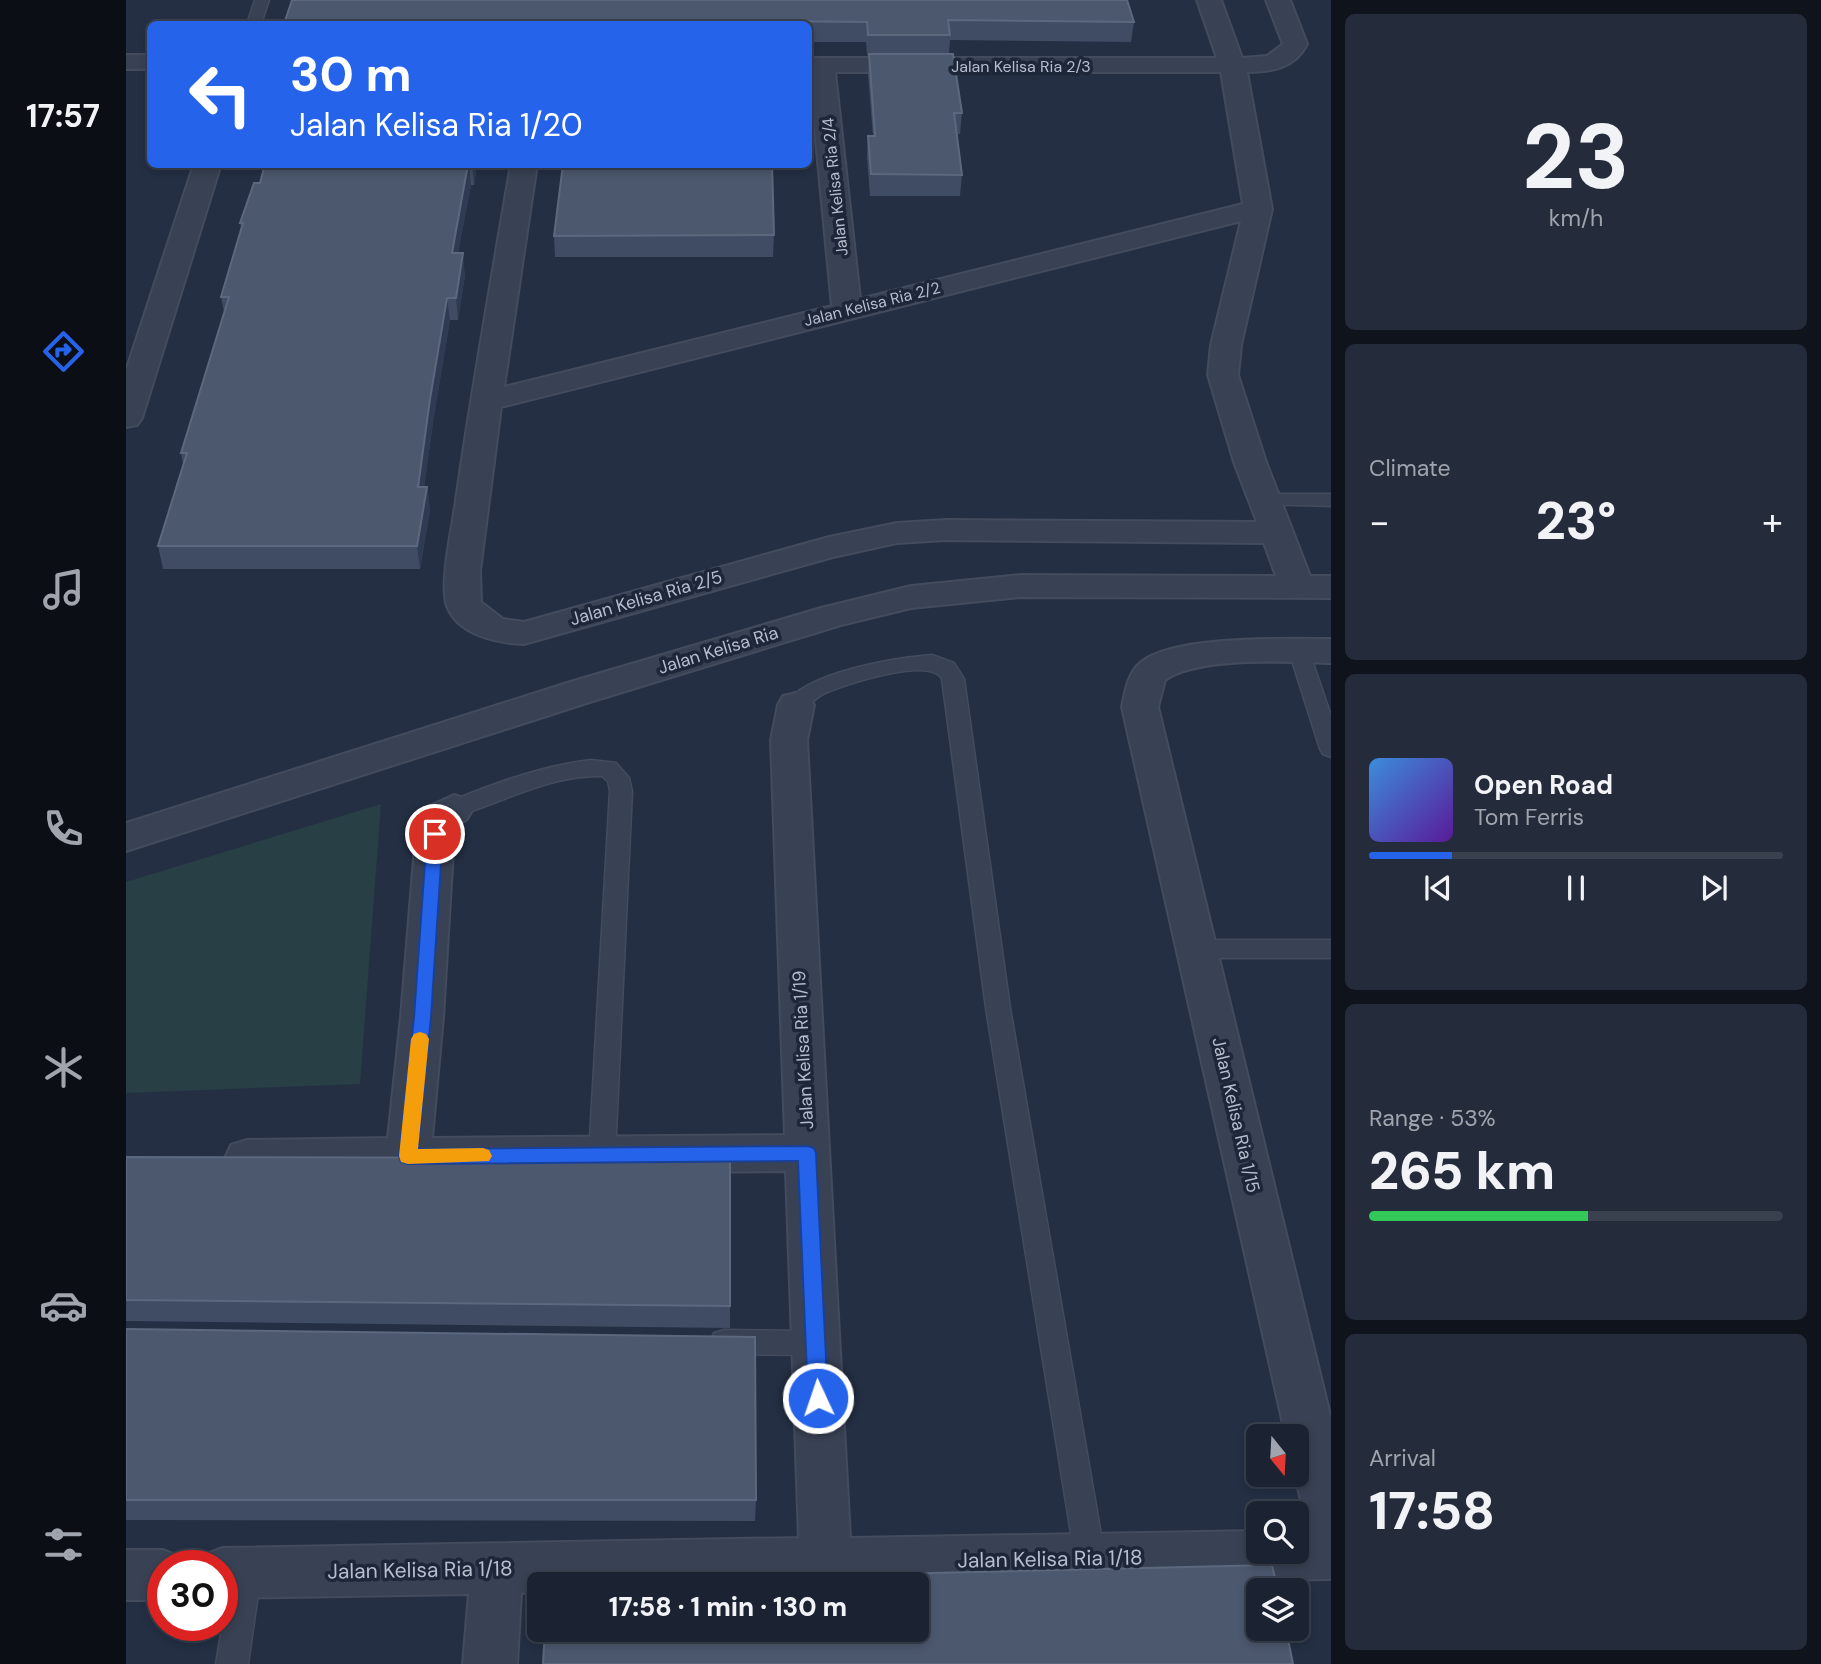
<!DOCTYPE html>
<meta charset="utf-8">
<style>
:root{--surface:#1b2333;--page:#242b3b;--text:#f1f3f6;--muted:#a0a4ac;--line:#39404e;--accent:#2563eb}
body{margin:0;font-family:"DM Sans",sans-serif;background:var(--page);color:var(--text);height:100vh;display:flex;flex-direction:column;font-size:26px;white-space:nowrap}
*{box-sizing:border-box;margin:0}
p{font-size:23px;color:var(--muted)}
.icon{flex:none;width:38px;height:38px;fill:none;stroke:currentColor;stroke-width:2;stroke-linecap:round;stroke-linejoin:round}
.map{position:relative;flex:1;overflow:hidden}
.drawer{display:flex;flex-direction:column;gap:14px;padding:14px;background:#0f131c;width:490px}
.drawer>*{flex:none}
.hud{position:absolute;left:21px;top:21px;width:665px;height:147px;border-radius:10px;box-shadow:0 4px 10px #0003,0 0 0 2px var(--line);background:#2563eb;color:#fff;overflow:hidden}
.needle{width:46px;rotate:162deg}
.fabs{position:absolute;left:1120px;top:1424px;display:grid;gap:14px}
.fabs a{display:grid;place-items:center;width:63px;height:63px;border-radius:10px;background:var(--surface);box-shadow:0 4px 10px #0003,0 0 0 2px var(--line);font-size:35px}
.speed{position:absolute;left:21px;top:1550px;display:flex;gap:14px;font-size:35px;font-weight:700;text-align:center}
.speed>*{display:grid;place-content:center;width:91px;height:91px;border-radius:50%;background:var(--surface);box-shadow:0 4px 10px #0003,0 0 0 2px var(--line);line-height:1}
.speed .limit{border:10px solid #d22;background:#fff;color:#111}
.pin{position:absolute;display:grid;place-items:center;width:60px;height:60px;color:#fff;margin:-30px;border:4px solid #fff;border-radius:50%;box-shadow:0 2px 7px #0007}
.me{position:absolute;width:77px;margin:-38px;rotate:357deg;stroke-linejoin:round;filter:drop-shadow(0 0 5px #0008)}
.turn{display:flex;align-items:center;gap:24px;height:147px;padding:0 28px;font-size:32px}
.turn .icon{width:91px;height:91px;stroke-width:2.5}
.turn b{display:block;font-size:49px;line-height:60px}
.big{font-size:52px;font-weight:800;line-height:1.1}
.drawer .tile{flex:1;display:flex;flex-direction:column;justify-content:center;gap:10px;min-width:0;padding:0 24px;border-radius:10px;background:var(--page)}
.drawer .dial{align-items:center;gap:0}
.dial b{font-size:91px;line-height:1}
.song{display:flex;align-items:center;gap:21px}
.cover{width:84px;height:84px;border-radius:10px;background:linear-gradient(135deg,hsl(210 70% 55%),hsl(270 70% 35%))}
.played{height:7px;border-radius:4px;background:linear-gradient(90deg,var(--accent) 20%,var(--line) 20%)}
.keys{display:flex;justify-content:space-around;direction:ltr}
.heat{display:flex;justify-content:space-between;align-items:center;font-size:38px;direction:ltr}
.charge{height:10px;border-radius:5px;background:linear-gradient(90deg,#34c759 53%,var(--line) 0)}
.trip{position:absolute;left:401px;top:1572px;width:402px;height:70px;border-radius:10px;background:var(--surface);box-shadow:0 4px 10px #0003,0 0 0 2px var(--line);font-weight:800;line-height:70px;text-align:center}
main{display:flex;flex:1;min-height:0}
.tabs{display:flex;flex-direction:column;width:126px;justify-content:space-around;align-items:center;background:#0b0e14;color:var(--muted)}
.tabs .icon{width:49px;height:49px}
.tabs .active{color:var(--accent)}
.tabs b{font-size:32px;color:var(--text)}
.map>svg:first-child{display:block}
</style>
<main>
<nav class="tabs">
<b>17:57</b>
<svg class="icon active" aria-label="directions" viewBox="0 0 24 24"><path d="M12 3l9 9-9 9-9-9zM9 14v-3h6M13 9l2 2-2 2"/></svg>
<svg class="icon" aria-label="music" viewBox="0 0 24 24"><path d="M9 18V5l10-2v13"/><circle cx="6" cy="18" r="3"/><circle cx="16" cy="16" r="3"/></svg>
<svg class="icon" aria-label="phone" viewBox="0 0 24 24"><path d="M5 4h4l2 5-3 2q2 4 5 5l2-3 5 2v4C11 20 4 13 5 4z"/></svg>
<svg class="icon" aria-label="climate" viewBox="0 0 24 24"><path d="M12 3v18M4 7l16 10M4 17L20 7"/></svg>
<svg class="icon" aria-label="car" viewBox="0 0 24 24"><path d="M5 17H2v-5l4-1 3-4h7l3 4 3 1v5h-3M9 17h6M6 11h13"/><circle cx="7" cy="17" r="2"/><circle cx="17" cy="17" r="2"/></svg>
<svg class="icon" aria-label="filters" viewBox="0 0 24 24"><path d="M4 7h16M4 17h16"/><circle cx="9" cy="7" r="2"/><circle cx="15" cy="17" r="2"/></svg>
</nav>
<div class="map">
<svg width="1205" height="1664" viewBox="0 0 1205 1664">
<rect width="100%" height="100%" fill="#242f44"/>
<path fill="#273f45" d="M255 804 234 1084 0 1093V882Z"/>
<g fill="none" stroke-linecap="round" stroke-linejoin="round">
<defs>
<path id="service" d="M129 0H143L135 24H121Z
M1140 494H1205V506L1133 504 1130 500Z
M1173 644 1180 646 1183 651 1205 716V757L1197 754 1194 749 1163 651 1166 646Z
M806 655 828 663 838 679 884 1008 979 1558 975 1568 964 1573 953 1568 949 1558 860 1008 816 679C804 656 720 684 699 693 685 699 680 715 662 710L659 705C679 672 769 658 806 655Z
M465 760 490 763 503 778 506 791 489 1155 485 1163 476 1166 467 1163 463 1155 484 791 482 781 476 776C423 775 378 802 328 817L320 815 317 809 320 803C367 784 414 766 465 760Z
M1071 940H1205V958H1071L1063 955 1059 949 1063 943Z
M598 1330 689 1331 699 1334 703 1343 699 1352 689 1355 598 1354 588 1351 584 1342 588 1333Z
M120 1558 131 1563 135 1573 122 1664H90L105 1573 109 1563Z"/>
<path id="minor" d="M1071 0H1095L1116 58 1141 56 1157 44 1140 0H1164L1181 44C1169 68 1146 72 1121 72L1146 209 1115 345 1112 375 1140 462 1184 576H1205V598L894 597 785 608 715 625 467 701 0 851V823L441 683 695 608 785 586 894 575 1150 576 1138 543 820 540 771 543 707 557 398 644C371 643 332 635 321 606 313 584 327 525 330 500 346 388 366 276 385 164H411L378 387 706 306 682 58H1091ZM709 72H1095L1117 204 734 299ZM1115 221 1085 345 1082 375 1108 462 1131 522 820 520 771 523 703 537 398 622 377 619 355 602 354 571 375 407Z
M0 55H24V69H0Z
M68 164H95L16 418 11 425 0 427V371Z
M1205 639V663C1162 662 1073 656 1039 680L1032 707 1205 1419V1579L791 1586 413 1584V1592L395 1593 391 1664H337L343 1594 96 1598V1566H73L78 1555 96 1548 673 1538 660 1171 121 1176 105 1171 99 1158 105 1145 121 1140 262 1138 275 1017 290 834 304 806 328 795 341 799 347 809 341 819 330 826 328 834 317 1017 306 1138 659 1135 645 740 652 705 657 696 670 693 683 696 688 705 681 740 724 1538 1132 1531V1552H1171V1530H1182L1169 1475 1171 1437H1160L996 707C999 692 1002 673 1014 663 1046 635 1162 639 1205 639Z
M0 1550H37L55 1557 59 1566H37V1600H0Z"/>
</defs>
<use href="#service" stroke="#434b5d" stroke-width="3"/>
<use href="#minor" stroke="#434b5d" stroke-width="4"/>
<use href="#service" fill="#394254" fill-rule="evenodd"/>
<use href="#minor" fill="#394254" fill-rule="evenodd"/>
</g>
<path fill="#3f4c63" d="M166 0 1008 22 1005 42 824 40 823 54 836 113 834 134H831L836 175 834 196H744L741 157 742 136H747L742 75 743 55H741L740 42H682V24H160L159 21Z
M139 164H351L348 185H345L332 253 339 275 332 320H324L307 422 298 487H301L304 510 294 569H37L32 546 57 464 55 453 98 312 95 297 116 230 114 223 134 183Z
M648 235 647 257H429L428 236Z
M0 1157 604 1158V1328L0 1321Z
M0 1329 630 1500 629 1521 0 1520Z"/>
<path fill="#2f3b52" d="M343 164 345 185 328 275 326 253Z
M346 164H351L348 185Z
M337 253 339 275 332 320 330 298Z
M321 298 324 320 307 422 295 510 292 487 304 399Z
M301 487 304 510 294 569 291 546Z"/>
<path fill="#4c586e" stroke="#5c687d" stroke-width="2" d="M166 0H1001L1008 22 822 20 824 35H742L741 22 643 21V24H461V21H370L369 24H184L186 21H159Z
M743 54H827L836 113H828L836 175 745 174 742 136H749Z
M139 164H342L326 253H337L330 298H321L304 399 292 487H301L291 546H32L61 453H55L103 297H95L117 223H114L128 183H134Z
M437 164H646L648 235 428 236Z
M0 1157 604 1158V1306L0 1300Z
M0 1329 629 1337 630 1500H0Z
M1146 1565 1152 1591H1132V1629H1160L1167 1664H417L419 1629H791V1584H420L421 1582Z"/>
<path fill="#2563eb" stroke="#184099" stroke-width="2" d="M309 828 317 834 305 1017 292 1149 681 1146 688 1148 690 1153 702 1398 699 1405 692 1407 685 1405 682 1398 672 1161 282 1164 275 1162 273 1156 288 1017 301 834Z"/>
<path fill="#f59e0b" d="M294 1032 300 1034 303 1039 292 1149 357 1148 363 1150 366 1156 363 1161 282 1164 275 1162 273 1156 285 1039 288 1034Z"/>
<g text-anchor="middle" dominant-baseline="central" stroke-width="7" stroke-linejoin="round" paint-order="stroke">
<g font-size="16" fill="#b6bdcd" stroke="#1e2739">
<text x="895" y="66">Jalan Kelisa Ria 2/3</text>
<text transform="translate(709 187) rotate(-96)">Jalan Kelisa Ria 2/4</text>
<text transform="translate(746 304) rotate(-14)">Jalan Kelisa Ria 2/2</text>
</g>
<g font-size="18" fill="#b6bdcd" stroke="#1e2739">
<text transform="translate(520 598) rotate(-16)">Jalan Kelisa Ria 2/5</text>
<text transform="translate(592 650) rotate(-17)">Jalan Kelisa Ria</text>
<text transform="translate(677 1050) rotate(-93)">Jalan Kelisa Ria 1/19</text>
<text transform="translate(1110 1115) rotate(77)">Jalan Kelisa Ria 1/15</text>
</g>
<g font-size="21" fill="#b6bdcd" stroke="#1e2739">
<text transform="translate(924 1559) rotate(-1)">Jalan Kelisa Ria 1/18</text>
<text transform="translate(294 1570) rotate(-1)">Jalan Kelisa Ria 1/18</text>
</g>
</g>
</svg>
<div class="fabs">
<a><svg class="needle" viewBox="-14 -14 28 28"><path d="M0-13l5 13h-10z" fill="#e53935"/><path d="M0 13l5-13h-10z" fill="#a0a4ac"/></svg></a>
<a><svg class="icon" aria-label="search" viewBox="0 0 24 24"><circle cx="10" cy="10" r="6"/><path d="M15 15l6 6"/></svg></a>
<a><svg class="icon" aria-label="layers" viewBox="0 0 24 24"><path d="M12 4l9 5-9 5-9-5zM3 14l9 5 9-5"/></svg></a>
</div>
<div class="speed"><div class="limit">30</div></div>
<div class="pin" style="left:309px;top:834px;background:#d93025"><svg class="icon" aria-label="arrive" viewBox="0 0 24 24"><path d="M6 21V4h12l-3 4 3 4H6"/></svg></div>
<svg class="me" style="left:692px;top:1398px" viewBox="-20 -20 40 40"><circle r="17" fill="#2563eb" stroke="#fff" stroke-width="3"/><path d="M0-11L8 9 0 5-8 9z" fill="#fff"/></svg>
<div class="trip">17:58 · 1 min · 130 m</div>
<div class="hud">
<div class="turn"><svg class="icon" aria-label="left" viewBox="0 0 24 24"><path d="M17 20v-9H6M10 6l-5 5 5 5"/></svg><div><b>30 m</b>Jalan Kelisa Ria 1/20</div></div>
</div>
</div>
<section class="drawer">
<div class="tile dial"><b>23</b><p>km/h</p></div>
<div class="tile"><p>Climate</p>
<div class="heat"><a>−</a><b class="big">23°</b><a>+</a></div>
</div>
<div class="tile">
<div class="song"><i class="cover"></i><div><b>Open Road</b><p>Tom Ferris</p></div></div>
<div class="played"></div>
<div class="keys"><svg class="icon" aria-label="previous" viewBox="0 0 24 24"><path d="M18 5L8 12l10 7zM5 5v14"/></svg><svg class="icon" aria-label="pause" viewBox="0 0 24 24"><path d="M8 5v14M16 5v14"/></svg><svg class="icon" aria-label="next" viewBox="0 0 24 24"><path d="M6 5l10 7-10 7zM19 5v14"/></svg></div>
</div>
<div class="tile"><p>Range · 53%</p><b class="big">265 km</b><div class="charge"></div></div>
<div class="tile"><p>Arrival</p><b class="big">17:58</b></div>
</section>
</main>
